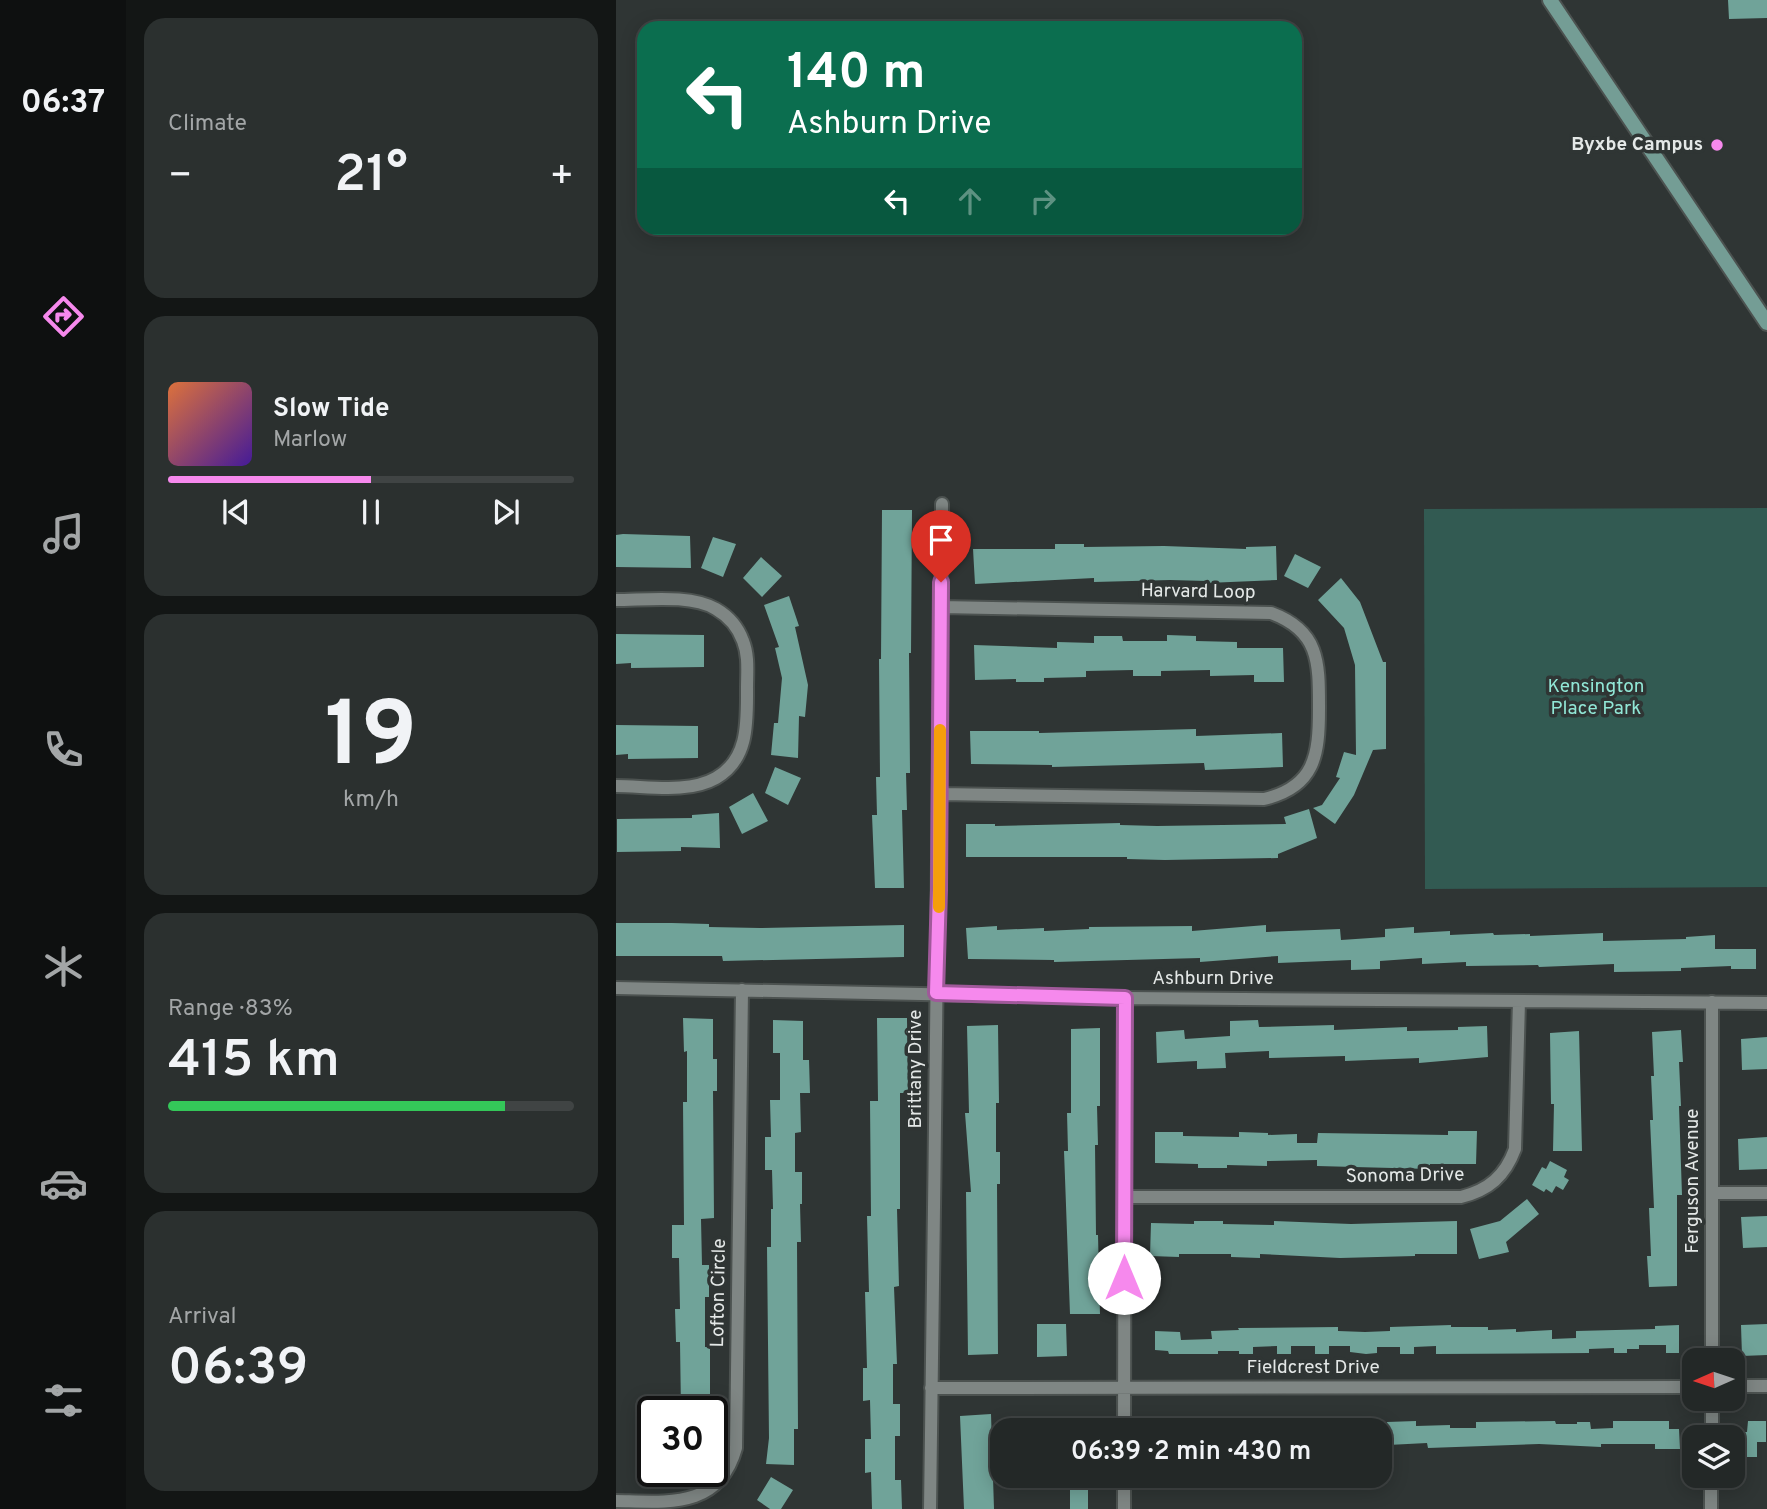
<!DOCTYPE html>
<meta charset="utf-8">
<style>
:root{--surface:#232827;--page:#2b302f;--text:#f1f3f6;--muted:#a3a6a7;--line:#404444;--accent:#f689ed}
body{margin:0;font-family:Overpass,sans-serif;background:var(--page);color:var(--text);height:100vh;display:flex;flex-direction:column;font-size:26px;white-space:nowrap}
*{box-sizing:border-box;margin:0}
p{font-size:23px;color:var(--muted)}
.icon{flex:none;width:38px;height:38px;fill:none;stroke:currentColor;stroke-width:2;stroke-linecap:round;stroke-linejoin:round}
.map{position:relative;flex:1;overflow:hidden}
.sheet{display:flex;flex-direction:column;gap:18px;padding:18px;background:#131615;width:490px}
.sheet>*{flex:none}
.guide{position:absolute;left:21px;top:21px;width:665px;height:214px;border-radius:21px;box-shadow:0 4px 18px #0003,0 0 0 2px var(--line);background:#0b6e4f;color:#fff;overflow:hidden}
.needle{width:46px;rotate:267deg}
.fabs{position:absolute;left:1066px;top:1348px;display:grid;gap:14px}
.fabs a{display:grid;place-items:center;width:63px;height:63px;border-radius:14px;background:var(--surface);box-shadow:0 4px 18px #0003,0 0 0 2px var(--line);font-size:35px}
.speed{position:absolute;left:21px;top:1396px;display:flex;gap:14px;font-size:35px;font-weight:700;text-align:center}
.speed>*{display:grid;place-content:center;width:91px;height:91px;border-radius:50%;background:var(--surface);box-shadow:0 4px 18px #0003,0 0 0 2px var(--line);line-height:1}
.speed .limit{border:4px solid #111;border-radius:10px;background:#fff;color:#111}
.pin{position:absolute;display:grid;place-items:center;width:60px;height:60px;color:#fff;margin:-72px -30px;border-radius:50% 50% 50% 0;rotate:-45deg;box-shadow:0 0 7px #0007}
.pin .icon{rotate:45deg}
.me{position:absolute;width:77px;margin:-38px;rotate:0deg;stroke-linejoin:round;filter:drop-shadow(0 0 5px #0008)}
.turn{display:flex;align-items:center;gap:24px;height:147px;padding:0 35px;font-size:32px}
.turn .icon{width:91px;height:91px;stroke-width:2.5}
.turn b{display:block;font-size:49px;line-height:60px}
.lanes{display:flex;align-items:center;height:66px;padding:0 35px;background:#0003;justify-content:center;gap:35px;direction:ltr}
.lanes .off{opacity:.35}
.big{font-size:52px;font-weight:600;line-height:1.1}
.sheet .tile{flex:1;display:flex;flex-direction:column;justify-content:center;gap:10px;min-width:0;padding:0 24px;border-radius:21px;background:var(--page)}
.sheet .dial{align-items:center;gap:0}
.dial b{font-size:91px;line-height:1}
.song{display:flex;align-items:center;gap:21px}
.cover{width:84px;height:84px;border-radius:10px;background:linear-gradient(135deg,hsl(20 70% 55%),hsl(260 70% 35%))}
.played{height:7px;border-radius:4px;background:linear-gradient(90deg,var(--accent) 50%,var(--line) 50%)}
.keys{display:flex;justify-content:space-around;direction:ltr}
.heat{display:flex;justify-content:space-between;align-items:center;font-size:38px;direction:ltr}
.charge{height:10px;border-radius:5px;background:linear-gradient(90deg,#34c759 83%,var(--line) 0)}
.trip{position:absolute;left:374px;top:1418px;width:402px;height:70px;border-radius:21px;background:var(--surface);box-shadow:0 4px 18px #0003,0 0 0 2px var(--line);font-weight:600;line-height:70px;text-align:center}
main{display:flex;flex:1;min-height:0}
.menu{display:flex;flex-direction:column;width:126px;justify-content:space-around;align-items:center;background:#0e1010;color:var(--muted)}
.menu .icon{width:49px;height:49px}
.menu .active{color:var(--accent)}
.menu b{font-size:32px;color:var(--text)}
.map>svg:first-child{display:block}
</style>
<main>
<nav class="menu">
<b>06:37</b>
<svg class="icon active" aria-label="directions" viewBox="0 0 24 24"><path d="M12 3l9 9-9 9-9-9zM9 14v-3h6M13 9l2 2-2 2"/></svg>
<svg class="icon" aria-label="music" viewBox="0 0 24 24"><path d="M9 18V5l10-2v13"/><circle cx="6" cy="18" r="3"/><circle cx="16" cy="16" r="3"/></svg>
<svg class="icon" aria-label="phone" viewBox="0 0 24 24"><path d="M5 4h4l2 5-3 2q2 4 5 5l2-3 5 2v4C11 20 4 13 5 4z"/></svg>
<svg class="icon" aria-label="climate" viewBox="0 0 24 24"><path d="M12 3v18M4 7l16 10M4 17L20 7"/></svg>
<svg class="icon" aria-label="car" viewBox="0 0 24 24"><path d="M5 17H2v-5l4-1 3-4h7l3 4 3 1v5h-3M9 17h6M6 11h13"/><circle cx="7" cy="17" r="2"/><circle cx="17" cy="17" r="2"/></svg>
<svg class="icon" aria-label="filters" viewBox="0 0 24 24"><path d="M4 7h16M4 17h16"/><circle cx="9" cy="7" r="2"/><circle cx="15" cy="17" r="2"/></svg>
</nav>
<section class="sheet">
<div class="tile"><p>Climate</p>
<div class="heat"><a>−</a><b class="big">21°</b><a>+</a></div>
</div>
<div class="tile">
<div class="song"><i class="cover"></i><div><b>Slow Tide</b><p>Marlow</p></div></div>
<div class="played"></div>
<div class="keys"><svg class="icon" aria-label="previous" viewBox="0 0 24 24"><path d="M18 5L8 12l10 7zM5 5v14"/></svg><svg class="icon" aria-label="pause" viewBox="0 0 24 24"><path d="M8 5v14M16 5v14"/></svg><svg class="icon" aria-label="next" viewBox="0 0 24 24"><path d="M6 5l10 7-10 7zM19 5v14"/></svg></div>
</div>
<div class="tile dial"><b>19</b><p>km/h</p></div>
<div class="tile"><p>Range · 83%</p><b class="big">415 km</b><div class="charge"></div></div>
<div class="tile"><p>Arrival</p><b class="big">06:39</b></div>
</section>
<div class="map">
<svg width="1151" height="1509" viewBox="0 0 1151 1509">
<rect width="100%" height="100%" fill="#2f3534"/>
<path fill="#325a52" d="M1151 508V887L809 889 808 509Z"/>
<path fill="#70a399" d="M1112 0H1151V18L1113 19Z
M266 510H296L295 653H293L294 773H290L291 810H286L288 888H259L256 815H261L260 777H264L263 659H265Z
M7 534 74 536 75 568 0 567V535Z
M97 537 120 544 107 577 85 568Z
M439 544H468V547L548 546 630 549V547L660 546 661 580 591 583V581L554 580 478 582V578L359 584 357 549H439Z
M679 554 705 567 692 588 668 576Z
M145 557 166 576 146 597 127 578Z
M725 578 744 602 767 662H770V749L757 750 738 795 719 824 697 808 706 805 724 778 720 777 728 752 740 755 739 665 728 628 702 600Z
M173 596 183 626 179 627 192 685 189 717 183 716 182 758 155 755 158 723H162L166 678 159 648 163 647 148 605Z
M0 634 88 635V667L15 668V663L0 664Z
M551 635 580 636V641L621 642V648H667L668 682H638V675L594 676V670L545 671V676H517V670L470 671V677L428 678V682H400V679L359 680 358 645 441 648V642L478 643V636H506L507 641H551Z
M0 725 82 726V758L12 759V754L0 755Z
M580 729V736L666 733 667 767 589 770 588 763 436 767V765L355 764 354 731H423V733Z
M159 767 185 778 172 805 149 793Z
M137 793 152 821 126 834 113 807Z
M693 809 701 838 662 854V858L549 860 511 859V857H350V824H379V826L504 823V825L541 826 670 824 668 817Z
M103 813 104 848 65 847V851L1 852V819L76 818V815Z
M0 923H56L93 924V927L144 928 288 925V957L107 961 106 956H0Z
M650 925V932L724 929 725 940 769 937V929L798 927V933L834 931V935L877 933 878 935 914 934V936L987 933V941L1070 939V937L1099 935V949H1140V969H1115V966L1065 968V971L998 972V964L923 967 922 965 850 966V962L806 964V958L764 961V969L735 970V960L662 963V956L584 962V958L438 962V960L352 959 350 928 381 926V930L428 928V931L473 929V927L576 926V931Z
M67 1018 97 1019V1059H101V1091H97L98 1218 85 1219 86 1265H93V1297H89V1347H94V1412H65L64 1342H60L59 1309H64L63 1258H56V1225H68L67 1102H71V1051L68 1052Z
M261 1018H291L292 1093H284V1209H281L283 1286 278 1287 281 1364H277V1404H284V1436H279V1480H285L286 1509H256L255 1472 249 1473V1439H255L254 1400 247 1401V1368H251L249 1292H253L251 1216H255L254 1101H262Z
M157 1020 187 1021V1060H193L194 1093H184L185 1132 179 1133V1172H186V1204H184L185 1242H181L182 1429H178V1465L150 1464 153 1438 151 1247H155V1209H157L156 1170H149V1137H155L154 1100H164V1053H157Z
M642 1020 643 1027 718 1025V1030L791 1027V1031L842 1030V1027L871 1026 872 1057 803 1063V1058L729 1061V1056L653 1058V1051L609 1053 610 1068 581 1069V1061L541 1063 540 1032 568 1030 569 1039 614 1036V1021Z
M382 1025 383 1103H380V1152H384V1184H381L382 1354 352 1355 350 1192H355L349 1113H353L351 1026Z
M484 1028V1106H481L482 1145H479L480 1235H482L484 1314H454L448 1151H452L451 1113H455V1029Z
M1065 1030 1067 1062H1063L1065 1106H1063L1066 1195H1061V1286L1033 1287 1031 1256H1035L1033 1208H1038L1034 1120H1037L1035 1076H1038L1036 1032Z
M963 1031 966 1151H937L938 1104H935L934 1033Z
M1151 1037V1069L1126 1070 1125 1039Z
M832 1131H861L860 1164H814V1169L701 1166V1160L651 1161V1166L611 1165V1168H582V1164L539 1163V1132H567V1136L623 1137V1132L652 1133V1135L681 1134V1143H701L702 1133 832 1135Z
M1151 1137V1169L1123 1170 1122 1139Z
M934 1161 951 1170 948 1177 953 1180 947 1190 940 1186 936 1193 930 1189 928 1192 916 1185 926 1167 930 1169Z
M911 1199 923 1214 890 1242 893 1252 863 1259 854 1229 884 1221Z
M1151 1216V1247L1127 1248 1125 1217Z
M578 1221H607V1224L658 1225V1221L735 1224 841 1221V1254H799V1256L724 1258 644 1254V1258L615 1257V1254H563V1257L534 1256 535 1223 578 1224Z
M421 1324H450L451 1356 421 1357Z
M1151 1324V1355L1126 1356 1125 1325Z
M835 1325V1327H872V1330L900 1329V1332L936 1330V1339L960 1338V1331L1039 1329V1326L1063 1325V1353H1050V1345H1023V1349H1011V1353H998V1348L973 1349V1353L820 1354V1346L798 1347V1354H784V1347H761V1353L750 1354 734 1352V1346H713V1354H699V1346H675V1354H661V1346L637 1347V1354H623V1351H602V1354H553L552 1351 539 1350V1331L564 1332 565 1340 596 1339 595 1331 623 1330 622 1328 722 1327V1331L749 1332 774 1331V1327Z
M375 1414 378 1509H348L344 1416Z
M800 1421V1426L834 1425V1428H860V1422L939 1421 940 1424H961V1422H974L975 1429 997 1428V1421H1053V1429H1063L1064 1449H1039V1444H985V1447L923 1444 812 1448 811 1443 772 1445 771 1422Z
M1132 1421H1150V1442H1141V1457H1124V1432H1131Z
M454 1475H477V1488H472V1509H454Z
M155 1477 177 1490 165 1509H154L141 1500Z"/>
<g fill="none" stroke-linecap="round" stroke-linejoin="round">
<defs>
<path id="minor" d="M0 600C29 600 75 594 100 609 112 616 122 627 127 641 133 656 131 672 131 688 131 722 133 759 100 778 72 794 31 786 0 786
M324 794 648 799C699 787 703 755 703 709 703 663 704 631 655 613L325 607
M0 988 509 998 1151 1003
M1096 1193H1151
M509 1197H845C873 1190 889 1176 899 1149L903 1001
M1096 1360V1002
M1116 1386H1151
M315 1388 1078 1387
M508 1430 509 998
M1096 1437V1398
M508 1475V1509
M0 1501C53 1502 103 1509 120 1448L126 990
M314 1509C318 1174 324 839 326 504
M1095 1509V1475"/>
<path id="secondary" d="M934 0 1151 323"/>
</defs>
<use href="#minor" stroke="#4c5250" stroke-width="16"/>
<use href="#secondary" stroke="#4c5250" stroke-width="18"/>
<use href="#minor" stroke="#7f8684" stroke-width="12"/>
<use href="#secondary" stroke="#749d95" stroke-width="14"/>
</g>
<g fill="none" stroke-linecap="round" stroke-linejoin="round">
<defs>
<path id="route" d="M325 582 323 890 320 993 509 998 508 1278"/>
</defs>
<use href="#route" stroke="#a0599a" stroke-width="18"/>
<use href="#route" stroke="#f689ed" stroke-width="12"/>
<path stroke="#f59e0b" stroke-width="12" d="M323 907 324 730"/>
</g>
<circle fill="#f689ed" stroke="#2f3534" stroke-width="2.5" cx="1101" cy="145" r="7"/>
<g text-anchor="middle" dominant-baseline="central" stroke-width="7" stroke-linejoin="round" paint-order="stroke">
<g font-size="19" font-weight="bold" fill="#e4e8e7" stroke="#2f3534" text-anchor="end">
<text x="1087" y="145">Byxbe Campus</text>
</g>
<g font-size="19" fill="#e4e8e7" stroke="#2f3534">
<text transform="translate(582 592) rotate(1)">Harvard Loop</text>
<text x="597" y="979">Ashburn Drive</text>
<text transform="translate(300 1069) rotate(-90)">Brittany Drive</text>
<text transform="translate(789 1176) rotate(-1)">Sonoma Drive</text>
<text transform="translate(1077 1181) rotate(-90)">Ferguson Avenue</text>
<text transform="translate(103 1293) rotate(-89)">Lofton Circle</text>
<text x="697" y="1368">Fieldcrest Drive</text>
</g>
<g font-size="19" fill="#91e7d6" stroke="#2f3534">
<text x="980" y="687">Kensington<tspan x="980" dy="22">Place Park</tspan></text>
</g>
</g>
</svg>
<div class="fabs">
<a><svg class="needle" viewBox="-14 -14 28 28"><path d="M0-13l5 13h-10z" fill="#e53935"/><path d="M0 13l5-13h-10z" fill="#a3a6a7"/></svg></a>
<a><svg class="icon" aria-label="layers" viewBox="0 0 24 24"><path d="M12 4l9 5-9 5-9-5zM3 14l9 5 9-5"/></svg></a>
</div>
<div class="speed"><div class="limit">30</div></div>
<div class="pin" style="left:325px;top:582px;background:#d93025"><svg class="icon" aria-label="arrive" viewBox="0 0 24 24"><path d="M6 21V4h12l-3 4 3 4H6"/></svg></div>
<svg class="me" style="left:508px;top:1278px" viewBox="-20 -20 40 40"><circle r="19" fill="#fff"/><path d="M0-13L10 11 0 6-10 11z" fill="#f689ed"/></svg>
<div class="trip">06:39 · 2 min · 430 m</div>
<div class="guide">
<div class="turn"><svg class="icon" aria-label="left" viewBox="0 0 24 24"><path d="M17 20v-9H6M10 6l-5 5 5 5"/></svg><div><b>140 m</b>Ashburn Drive</div></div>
<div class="lanes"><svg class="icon" aria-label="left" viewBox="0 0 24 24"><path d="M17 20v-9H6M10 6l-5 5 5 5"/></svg><svg class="icon off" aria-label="ahead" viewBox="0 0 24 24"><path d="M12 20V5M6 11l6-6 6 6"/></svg><svg class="icon off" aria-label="right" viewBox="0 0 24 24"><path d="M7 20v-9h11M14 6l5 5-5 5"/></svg></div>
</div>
</div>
</main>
